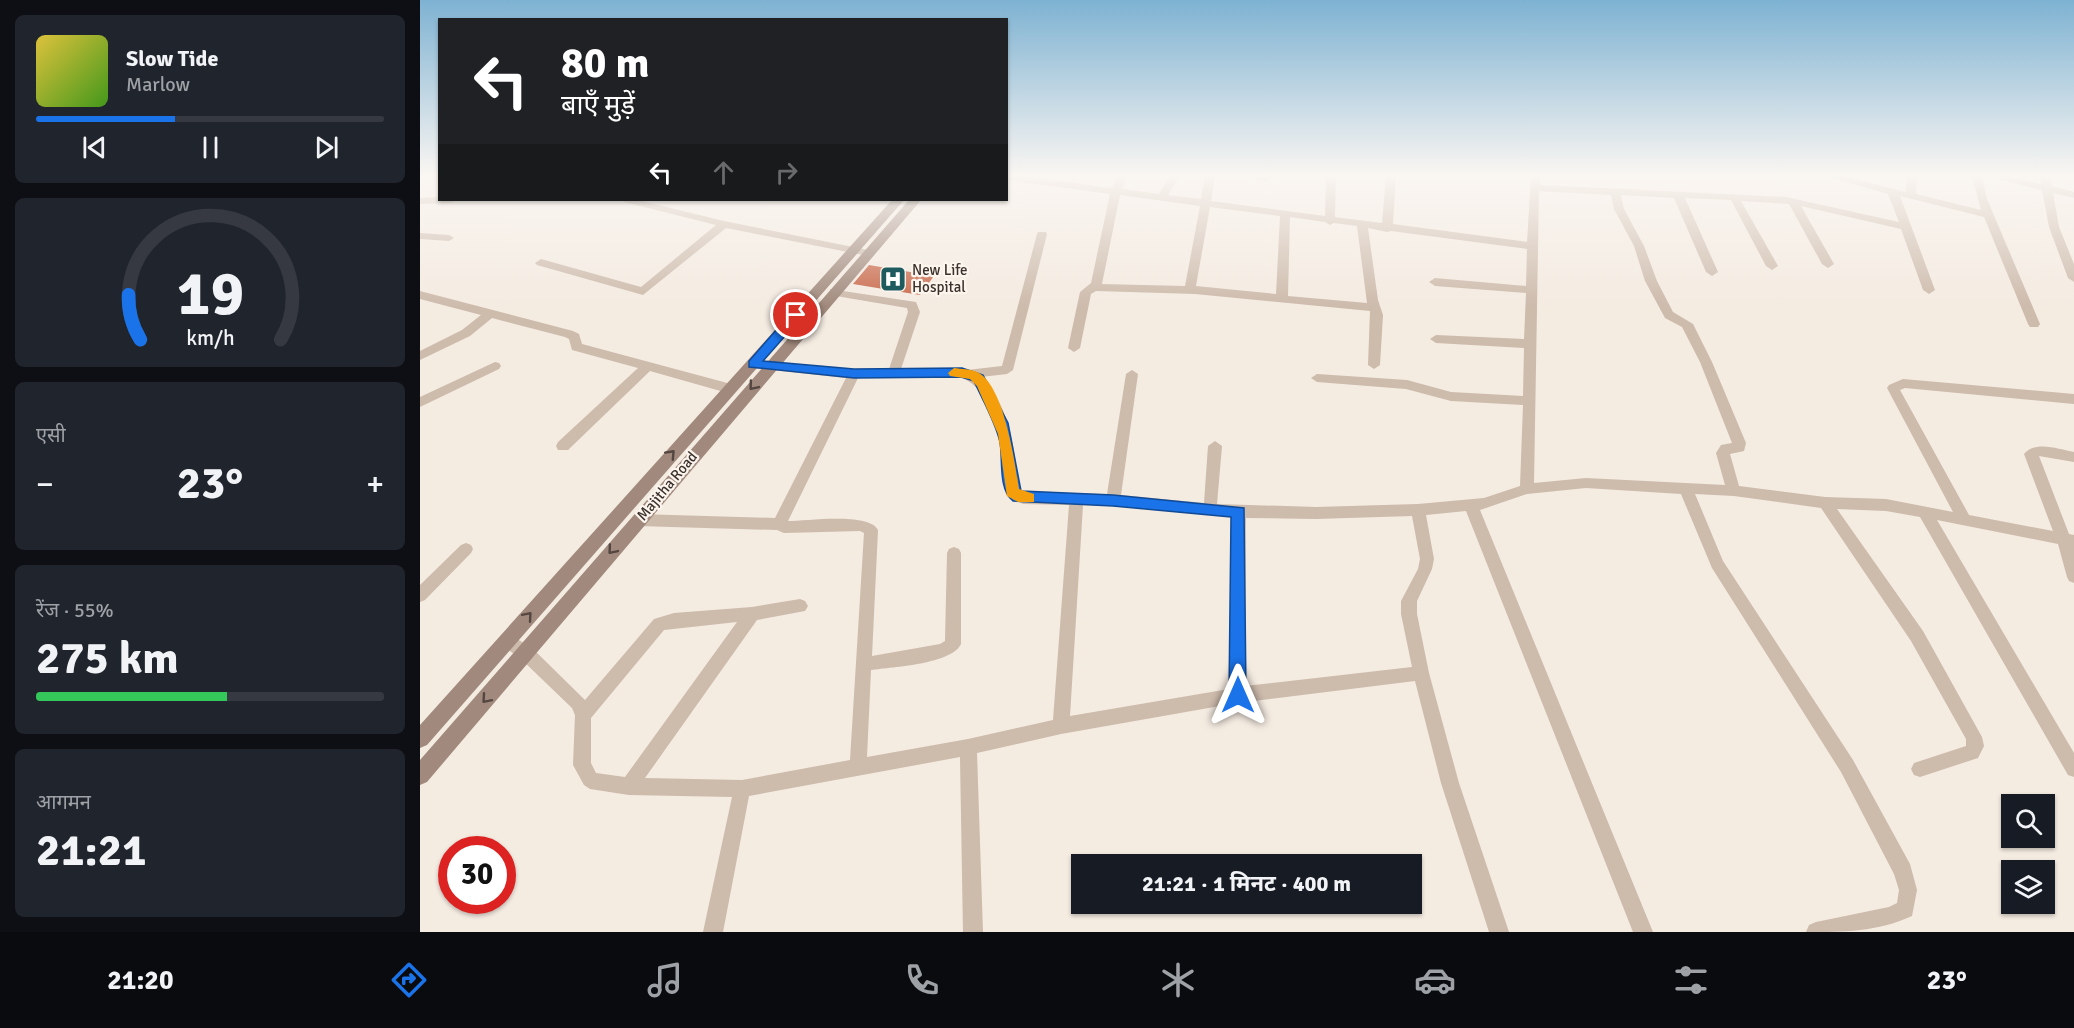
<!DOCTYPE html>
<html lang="hi">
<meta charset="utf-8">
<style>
:root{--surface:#171b24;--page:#20242c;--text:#f1f3f6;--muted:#9ea1a6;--line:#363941;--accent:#1a73e8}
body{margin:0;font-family:Signika,"Noto Sans Devanagari",sans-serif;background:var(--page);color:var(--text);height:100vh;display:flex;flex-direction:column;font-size:22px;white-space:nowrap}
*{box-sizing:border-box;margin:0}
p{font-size:20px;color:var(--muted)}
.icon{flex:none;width:33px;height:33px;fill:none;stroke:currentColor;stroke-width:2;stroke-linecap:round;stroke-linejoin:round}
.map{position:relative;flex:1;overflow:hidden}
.side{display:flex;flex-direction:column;gap:15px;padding:15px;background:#0d0f14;width:420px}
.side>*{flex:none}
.top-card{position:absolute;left:18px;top:18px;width:570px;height:183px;border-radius:0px;box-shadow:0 2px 4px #0004;background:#202124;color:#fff;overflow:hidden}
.controls{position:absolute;left:1581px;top:794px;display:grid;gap:12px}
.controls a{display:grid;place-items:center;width:54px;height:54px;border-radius:0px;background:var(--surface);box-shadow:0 2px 4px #0004;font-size:30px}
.speed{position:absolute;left:18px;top:836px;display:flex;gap:12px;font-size:30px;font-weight:700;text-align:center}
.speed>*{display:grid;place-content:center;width:78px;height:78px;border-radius:50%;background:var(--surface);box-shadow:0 2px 4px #0004;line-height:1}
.speed .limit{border:9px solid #d22;background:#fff;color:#111}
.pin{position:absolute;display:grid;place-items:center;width:51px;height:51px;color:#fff;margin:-26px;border:3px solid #fff;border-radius:50%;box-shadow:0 2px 6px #0007}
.me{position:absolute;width:66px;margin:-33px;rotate:0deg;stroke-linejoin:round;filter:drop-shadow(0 0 4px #0008)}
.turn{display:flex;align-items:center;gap:21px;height:126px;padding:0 24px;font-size:27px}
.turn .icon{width:78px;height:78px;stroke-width:2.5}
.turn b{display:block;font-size:42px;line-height:51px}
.lanes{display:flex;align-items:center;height:57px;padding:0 24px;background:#0003;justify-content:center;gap:30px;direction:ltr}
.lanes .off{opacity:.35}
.big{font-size:45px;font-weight:700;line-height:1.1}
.side .tile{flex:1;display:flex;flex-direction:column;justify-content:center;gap:9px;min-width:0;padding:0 21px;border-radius:9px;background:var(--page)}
.side .dial{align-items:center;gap:0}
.dial svg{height:156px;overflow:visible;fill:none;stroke:var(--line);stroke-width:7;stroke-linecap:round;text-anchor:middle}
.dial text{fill:var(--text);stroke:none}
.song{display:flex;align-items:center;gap:18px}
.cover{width:72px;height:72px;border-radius:9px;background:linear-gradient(135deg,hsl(50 70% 55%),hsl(100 70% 35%))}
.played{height:6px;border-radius:3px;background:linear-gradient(90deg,var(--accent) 40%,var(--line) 40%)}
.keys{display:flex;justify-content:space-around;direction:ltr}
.heat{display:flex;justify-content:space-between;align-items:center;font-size:33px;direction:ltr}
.charge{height:9px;border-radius:4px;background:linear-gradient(90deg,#34c759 55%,var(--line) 0)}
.trip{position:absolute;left:651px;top:854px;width:351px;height:60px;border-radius:0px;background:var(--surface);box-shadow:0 2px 4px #0004;font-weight:700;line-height:60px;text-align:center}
.dock{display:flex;height:96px;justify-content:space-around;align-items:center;background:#090b0e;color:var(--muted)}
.dock .icon{width:42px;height:42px}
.dock .selected{color:var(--accent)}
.dock b{font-size:27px;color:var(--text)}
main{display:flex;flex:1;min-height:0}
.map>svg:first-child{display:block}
</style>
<main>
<section class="side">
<div class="tile">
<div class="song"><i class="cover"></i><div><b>Slow Tide</b><p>Marlow</p></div></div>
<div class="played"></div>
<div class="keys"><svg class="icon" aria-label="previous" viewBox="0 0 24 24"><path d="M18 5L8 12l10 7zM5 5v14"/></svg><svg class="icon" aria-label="pause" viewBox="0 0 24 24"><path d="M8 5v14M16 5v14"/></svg><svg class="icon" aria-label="next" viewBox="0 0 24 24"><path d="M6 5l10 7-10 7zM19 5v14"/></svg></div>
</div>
<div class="tile dial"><svg viewBox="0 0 100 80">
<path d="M14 69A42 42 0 1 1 86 69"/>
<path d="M14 69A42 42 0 0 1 8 46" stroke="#1a73e8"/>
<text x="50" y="56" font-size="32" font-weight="700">19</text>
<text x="50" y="72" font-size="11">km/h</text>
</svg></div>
<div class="tile"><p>एसी</p>
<div class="heat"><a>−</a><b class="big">23°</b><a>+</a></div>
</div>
<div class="tile"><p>रेंज · 55%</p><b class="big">275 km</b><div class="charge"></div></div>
<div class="tile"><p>आगमन</p><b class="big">21:21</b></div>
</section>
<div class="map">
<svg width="1654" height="932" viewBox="0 0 1654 932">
<rect width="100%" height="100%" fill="#f4ebe1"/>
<path fill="#c8694b" d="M449 265 514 276 500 295 433 284Z"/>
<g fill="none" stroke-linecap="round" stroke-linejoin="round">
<path fill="#cdbbac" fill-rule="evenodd" d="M586 176H602L692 188 698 176H708L702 189 739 194 750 176H760L748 195 781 199 785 176H795L791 201 905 216 906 176H916L915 217 962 223 966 176H976L973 224 1107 242 1111 176H1121L1120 185 1366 197 1479 222 1468 194 1412 178 1422 176 1486 192 1487 176H1497L1496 194 1561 210 1552 176H1562L1567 199 1620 324 1618 327H1610L1608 324 1564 217 1480 196 1515 290 1509 294 1503 290 1481 229 1381 206 1414 264 1408 268 1402 264 1369 204 1321 201 1358 266 1352 270 1346 266 1311 200 1265 198 1298 272 1292 276 1286 272 1254 198 1201 195 1204 209 1224 246 1237 281 1253 312 1273 324 1292 362 1326 443 1324 451 1310 454 1319 486 1405 497 1466 499 1533 512 1467 388 1469 385 1483 379 1654 394V404L1485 388 1480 390 1549 515 1633 531 1604 454C1615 440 1639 449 1654 452V462L1619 456 1649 534 1654 535V583L1649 581 1647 577 1638 544 1517 520 1654 753V777L1648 775 1500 517 1466 511 1417 509 1503 631 1562 737 1564 746 1558 758 1500 777 1494 775 1491 769 1494 763 1546 746V739L1491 641 1401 508 1314 496 1275 494 1303 561 1433 760 1490 864 1497 890 1492 916C1457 932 1424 932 1386 932L1389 925 1396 922 1469 907 1477 903 1479 890 1474 874 1421 772 1292 568 1261 494 1166 488 1107 494 1060 510 1233 932H1213L1046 511 1006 515 1014 559 1012 569 997 601V614L1009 673 1039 783 1089 932H1069L1021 783 995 681 817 703 641 734 557 753 563 932H543L540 757 329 796 303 932H283L312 797 209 795 170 789 164 785 153 765 155 715 152 708 100 658 81 645 79 640 81 635 87 633 112 648 165 700 234 619 254 613 332 607 380 599 385 601 388 606 385 611 337 620 225 778 322 780 430 760 444 533 440 531 364 533 357 530 218 526 213 524 211 520 213 516 218 514 355 518 426 378 333 368 329 367 327 364 329 361 434 370 469 369 488 312 487 308 410 295V289L496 302 500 312 481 369 547 370 582 366 617 234 618 232H626L627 234 593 370 587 374 561 377C590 405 595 451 599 489L605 492 687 494 706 374 712 370 718 374 701 495 784 503 788 446 795 441 802 446 797 504 896 507 998 504 1064 498 1100 486 1103 405 1031 401 986 389 897 382 891 378 897 374 987 380 1031 392 1103 396 1104 348 1016 343 1010 339 1016 335 1104 339 1106 293 1015 286 1009 282 1015 278 1106 286 1107 249 971 231 967 232 948 228 958 300 963 315 960 365 954 369 948 365 950 311 775 294 676 291 671 294 660 348 654 352 648 348 660 292 671 283 690 194 586 180ZM1119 191 1191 195 1194 209 1214 246 1225 281 1245 318 1262 327 1280 362 1312 443 1301 445 1296 453 1305 485 1166 478 1114 483ZM700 195 780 206 765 286 682 284ZM790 207 860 216 856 294 776 286ZM870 217 905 222 910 225 914 223 937 226 947 303 868 296ZM540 377C574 390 579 437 583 468 584 477 583 488 587 496L603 504 649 505 633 720 548 739 447 757 451 670C473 667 532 664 541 644V553L539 549 534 547 529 549 527 553 525 641 520 644 452 656 458 530C449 512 387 521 368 521L438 378ZM663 505 693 506 812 517 809 689 650 716ZM992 516 1000 559 998 569 981 601V614L992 667 825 686 826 518 896 519ZM317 622 205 777 176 773 171 763V718L244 630Z
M822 176H856L846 182Z
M1564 176H1584L1621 184 1620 176H1630L1632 186 1654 192V198L1633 193 1639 227 1654 264V282L1648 278 1629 227 1622 190Z
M20 197V200H36L31 203 0 204V198Z
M203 200H218L304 221 448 250 453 253 448 256 306 228 223 295 117 265 115 263 121 259 221 287 296 225 204 202Z
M0 233 29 235 34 238 29 241 0 239Z
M0 291 153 331 159 334 162 344 311 384 317 389 311 394 230 371 148 450H138L136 446 138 442 218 368 152 350 149 339 145 337 72 318 50 336 0 360V351L42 330 61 315 0 299Z
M75 362 79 363 81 366 79 369 0 407V397Z
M46 543 51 545 53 549 51 553 5 600 0 602V585L41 545Z"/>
<path fill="#a18a7d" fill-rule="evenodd" d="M472 200H484L7 745 0 748V725Z
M489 200H501L7 782 0 785V760Z"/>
</g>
<defs><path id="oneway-chevron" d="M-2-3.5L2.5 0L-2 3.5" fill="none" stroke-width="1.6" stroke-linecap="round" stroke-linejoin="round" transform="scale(1.5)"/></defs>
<g stroke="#544640">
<use href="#oneway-chevron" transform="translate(333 386) rotate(130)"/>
<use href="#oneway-chevron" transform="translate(251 454) rotate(-47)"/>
<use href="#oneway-chevron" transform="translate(192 550) rotate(130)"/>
<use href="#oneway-chevron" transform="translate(108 616) rotate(-49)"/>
<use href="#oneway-chevron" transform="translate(66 699) rotate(131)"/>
</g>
<linearGradient id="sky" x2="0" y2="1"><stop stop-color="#7eb2d2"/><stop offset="0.57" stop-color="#faf6f2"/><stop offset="1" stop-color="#faf6f2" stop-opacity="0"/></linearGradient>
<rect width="1654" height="307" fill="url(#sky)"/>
<path fill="#1a73e8" stroke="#114b97" stroke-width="1.5" d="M376 311 381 312V318L343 361 434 369 542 368 563 375 588 423 601 491 693 495 824 508 826 695 823 701 818 703 812 701 809 695 811 517 693 506 593 501C578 489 583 460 580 442 575 421 563 401 554 381L541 377 434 378 329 367V361L372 312Z"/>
<path fill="#f59e0b" d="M534 368C541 369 551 369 557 372 584 384 595 463 599 489L614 494V502H598L587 496 578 434 557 386 550 379 530 376 528 373Z"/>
<defs>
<symbol id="hospital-square" viewBox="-11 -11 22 22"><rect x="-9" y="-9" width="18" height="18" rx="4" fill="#1f5a5e" stroke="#fbf5ee"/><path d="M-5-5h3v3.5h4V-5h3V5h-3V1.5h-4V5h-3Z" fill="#fff"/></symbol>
</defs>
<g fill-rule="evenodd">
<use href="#hospital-square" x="458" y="264" width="30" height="30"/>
</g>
<g text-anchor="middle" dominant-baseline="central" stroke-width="4.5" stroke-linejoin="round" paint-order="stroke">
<g font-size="15" fill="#3b302b" stroke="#fbf5ee" text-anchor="start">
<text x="492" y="270">New Life<tspan x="492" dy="17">Hospital</tspan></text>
</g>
<g font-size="15" fill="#3b302b" stroke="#fbf5ee">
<text transform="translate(247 486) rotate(-50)">Majitha Road</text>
</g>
</g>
</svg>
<div class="controls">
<a><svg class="icon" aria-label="search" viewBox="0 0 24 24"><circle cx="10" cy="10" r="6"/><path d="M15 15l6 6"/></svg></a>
<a><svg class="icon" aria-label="layers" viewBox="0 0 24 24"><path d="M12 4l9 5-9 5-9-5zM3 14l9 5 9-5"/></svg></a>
</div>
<div class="speed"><div class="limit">30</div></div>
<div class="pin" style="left:376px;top:315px;background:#d93025"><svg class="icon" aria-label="arrive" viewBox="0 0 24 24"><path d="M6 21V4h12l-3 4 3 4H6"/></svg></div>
<svg class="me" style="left:818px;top:695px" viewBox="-20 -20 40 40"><path d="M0-17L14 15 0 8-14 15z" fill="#1a73e8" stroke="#fff" stroke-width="4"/></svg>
<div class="trip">21:21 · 1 मिनट · 400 m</div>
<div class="top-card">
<div class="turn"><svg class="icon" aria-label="left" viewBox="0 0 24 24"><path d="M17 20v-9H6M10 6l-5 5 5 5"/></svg><div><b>80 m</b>बाएँ मुड़ें</div></div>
<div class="lanes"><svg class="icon" aria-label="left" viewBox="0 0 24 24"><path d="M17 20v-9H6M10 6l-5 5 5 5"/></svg><svg class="icon off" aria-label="ahead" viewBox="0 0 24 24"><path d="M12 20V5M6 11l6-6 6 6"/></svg><svg class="icon off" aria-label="right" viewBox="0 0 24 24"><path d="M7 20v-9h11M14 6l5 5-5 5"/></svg></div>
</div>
</div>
</main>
<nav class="dock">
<b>21:20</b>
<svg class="icon selected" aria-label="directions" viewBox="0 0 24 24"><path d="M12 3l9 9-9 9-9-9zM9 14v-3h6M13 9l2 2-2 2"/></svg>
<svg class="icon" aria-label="music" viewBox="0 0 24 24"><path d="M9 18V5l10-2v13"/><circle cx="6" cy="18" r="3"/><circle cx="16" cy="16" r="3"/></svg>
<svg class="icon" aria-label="phone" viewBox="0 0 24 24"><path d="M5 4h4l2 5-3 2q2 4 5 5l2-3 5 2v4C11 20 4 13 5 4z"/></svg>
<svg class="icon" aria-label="climate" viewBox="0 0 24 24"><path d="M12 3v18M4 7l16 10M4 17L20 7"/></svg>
<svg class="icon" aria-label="car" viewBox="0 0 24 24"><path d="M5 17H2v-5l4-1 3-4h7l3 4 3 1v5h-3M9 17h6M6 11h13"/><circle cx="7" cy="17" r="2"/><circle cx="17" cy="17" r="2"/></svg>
<svg class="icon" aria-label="filters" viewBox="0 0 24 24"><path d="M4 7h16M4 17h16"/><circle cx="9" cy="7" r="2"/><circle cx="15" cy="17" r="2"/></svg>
<b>23°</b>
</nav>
